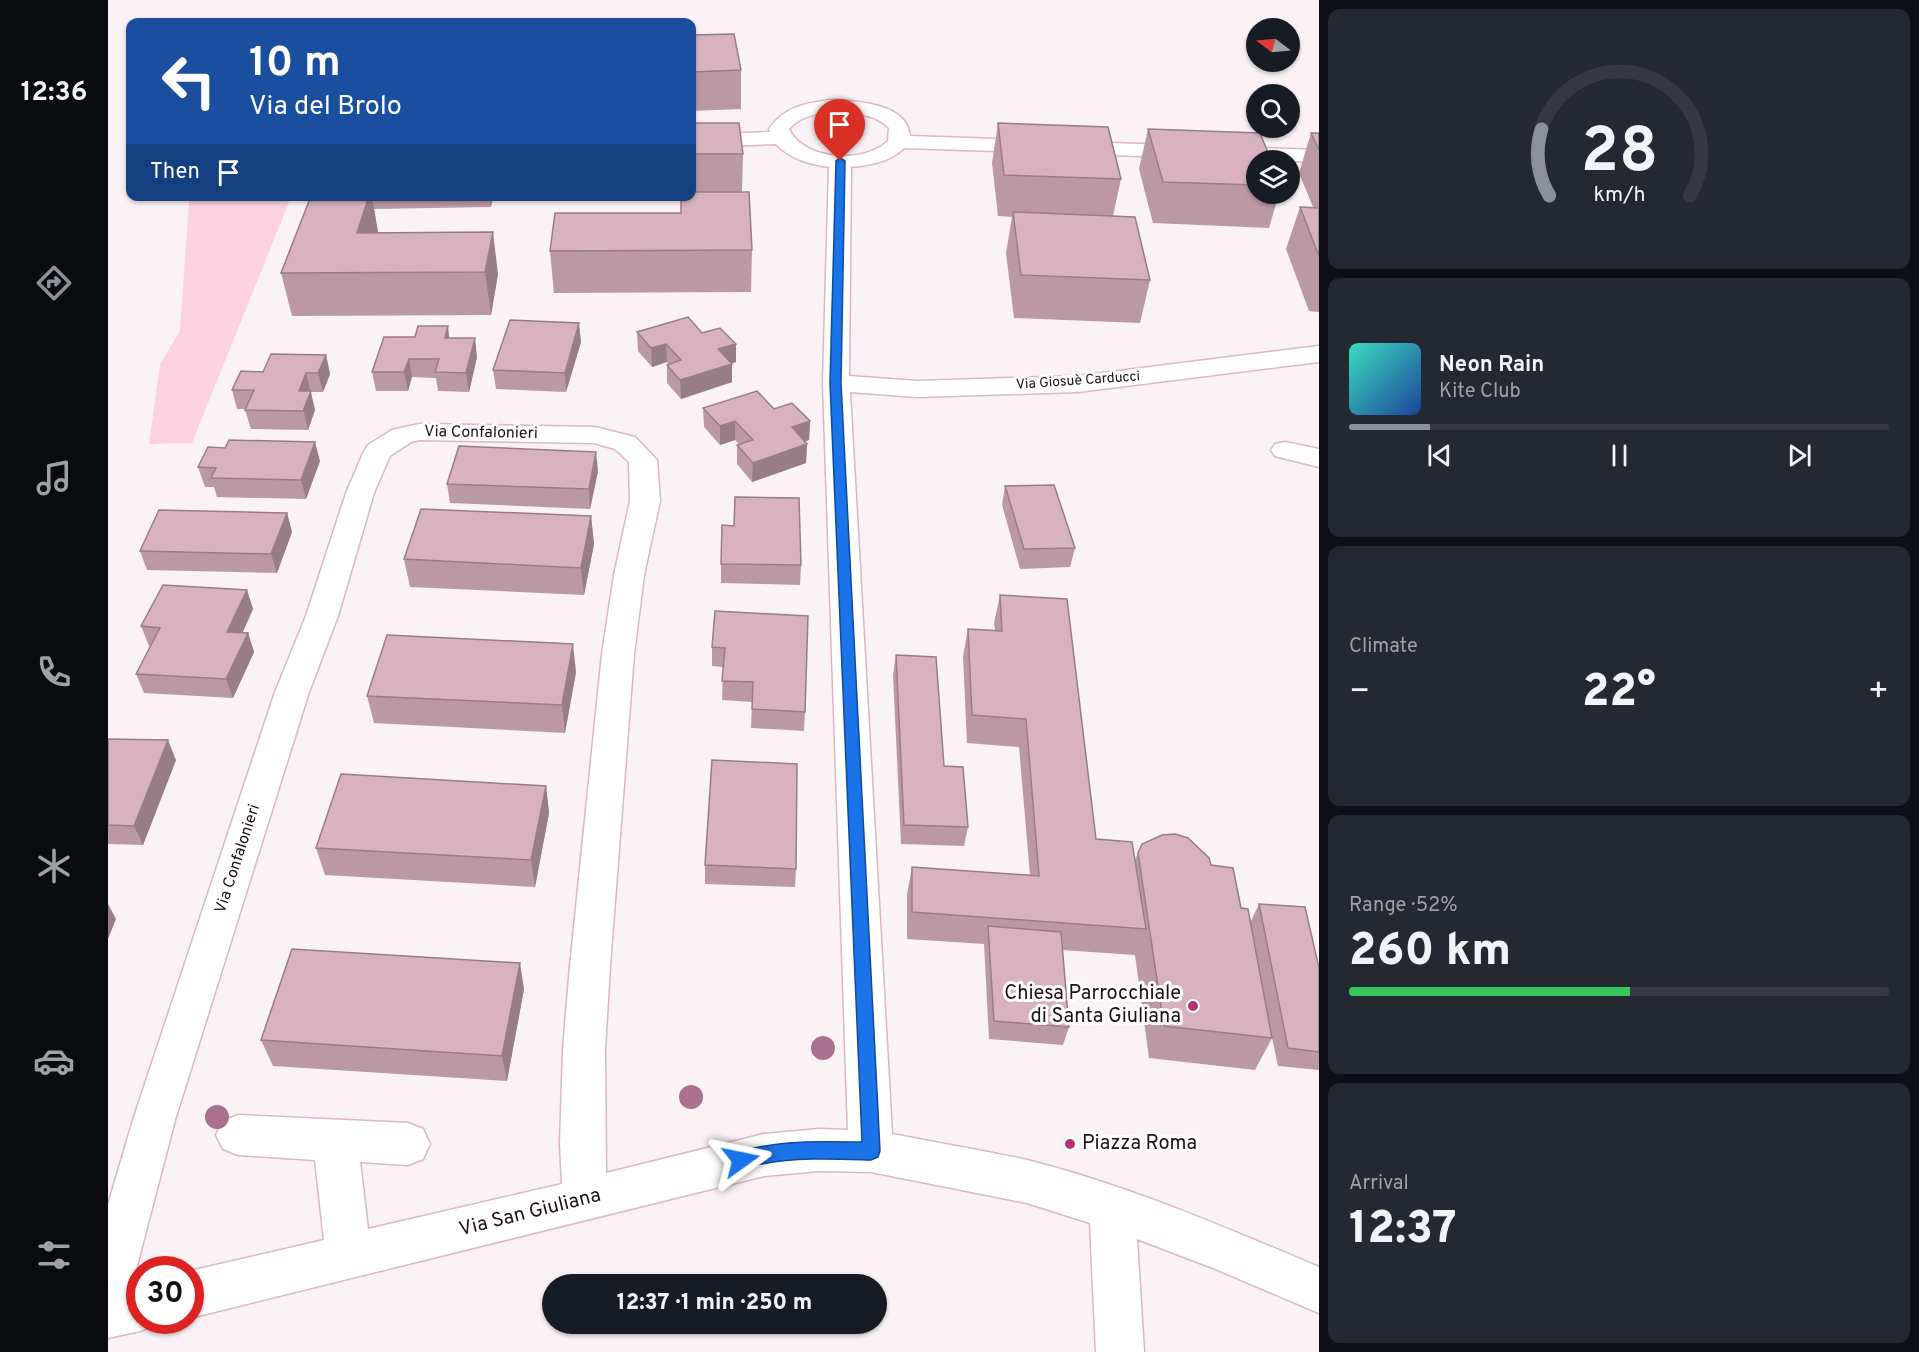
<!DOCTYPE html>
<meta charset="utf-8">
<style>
:root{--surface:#171b24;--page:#242831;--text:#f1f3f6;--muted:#9ea1a6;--line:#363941;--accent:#8c9099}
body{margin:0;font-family:Overpass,sans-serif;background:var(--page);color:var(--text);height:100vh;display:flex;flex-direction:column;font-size:22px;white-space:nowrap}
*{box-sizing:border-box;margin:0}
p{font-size:20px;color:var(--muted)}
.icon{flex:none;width:33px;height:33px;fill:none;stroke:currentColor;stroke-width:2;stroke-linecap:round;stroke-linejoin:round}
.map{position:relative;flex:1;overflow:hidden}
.details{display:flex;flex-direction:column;gap:9px;padding:9px;background:#0d0f14;width:600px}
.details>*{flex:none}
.hud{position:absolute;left:18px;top:18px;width:570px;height:183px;border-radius:12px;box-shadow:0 2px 4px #0004;background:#1a4fa0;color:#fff;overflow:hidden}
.needle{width:39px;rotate:286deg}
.controls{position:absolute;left:1138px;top:18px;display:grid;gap:12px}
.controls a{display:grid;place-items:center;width:54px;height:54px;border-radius:50%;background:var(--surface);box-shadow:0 2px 4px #0004;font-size:30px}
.speed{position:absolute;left:18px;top:1256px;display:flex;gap:12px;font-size:30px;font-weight:700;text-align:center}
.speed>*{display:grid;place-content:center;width:78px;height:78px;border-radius:50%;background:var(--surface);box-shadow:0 2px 4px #0004;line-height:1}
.speed .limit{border:9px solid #d22;background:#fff;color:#111}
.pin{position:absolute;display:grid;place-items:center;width:51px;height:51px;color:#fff;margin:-62px -26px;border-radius:50% 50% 50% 0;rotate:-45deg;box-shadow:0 0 6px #0007}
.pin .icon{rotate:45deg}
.me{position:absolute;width:66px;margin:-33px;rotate:78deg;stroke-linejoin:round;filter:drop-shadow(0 0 4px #0008)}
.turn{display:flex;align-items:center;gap:21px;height:126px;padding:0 24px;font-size:27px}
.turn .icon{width:78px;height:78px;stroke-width:2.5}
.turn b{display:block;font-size:42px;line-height:51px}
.then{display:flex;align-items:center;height:57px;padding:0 24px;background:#0003;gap:12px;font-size:22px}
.big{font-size:45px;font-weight:800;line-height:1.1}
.details .tile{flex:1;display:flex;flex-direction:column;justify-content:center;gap:9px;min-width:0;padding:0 21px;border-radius:12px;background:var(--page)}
.details .dial{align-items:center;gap:0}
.dial svg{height:156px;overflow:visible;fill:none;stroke:var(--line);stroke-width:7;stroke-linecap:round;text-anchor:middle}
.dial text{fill:var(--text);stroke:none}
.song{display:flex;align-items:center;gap:18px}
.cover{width:72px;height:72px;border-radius:9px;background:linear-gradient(135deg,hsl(170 70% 55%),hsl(220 70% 35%))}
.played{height:6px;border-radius:3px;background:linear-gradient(90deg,var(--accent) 15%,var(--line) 15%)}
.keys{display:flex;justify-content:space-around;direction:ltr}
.heat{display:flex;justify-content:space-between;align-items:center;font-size:33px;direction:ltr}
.charge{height:9px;border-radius:4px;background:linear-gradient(90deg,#34c759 52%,var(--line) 0)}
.trip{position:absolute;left:434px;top:1274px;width:345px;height:60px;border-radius:30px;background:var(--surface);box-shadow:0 2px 4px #0004;font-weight:800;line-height:60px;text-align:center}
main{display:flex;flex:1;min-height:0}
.dock{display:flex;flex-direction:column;width:108px;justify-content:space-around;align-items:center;background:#090b0e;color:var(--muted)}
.dock .icon{width:42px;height:42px}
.dock .selected{color:var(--accent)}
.dock b{font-size:27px;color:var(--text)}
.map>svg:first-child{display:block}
</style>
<main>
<nav class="dock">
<b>12:36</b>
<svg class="icon selected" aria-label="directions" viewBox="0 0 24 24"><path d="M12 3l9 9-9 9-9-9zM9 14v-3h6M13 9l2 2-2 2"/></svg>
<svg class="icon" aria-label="music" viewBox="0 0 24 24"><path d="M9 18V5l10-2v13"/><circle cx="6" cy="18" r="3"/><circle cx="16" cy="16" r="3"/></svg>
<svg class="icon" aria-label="phone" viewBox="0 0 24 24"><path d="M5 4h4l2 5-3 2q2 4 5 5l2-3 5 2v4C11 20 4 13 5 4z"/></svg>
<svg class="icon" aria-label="climate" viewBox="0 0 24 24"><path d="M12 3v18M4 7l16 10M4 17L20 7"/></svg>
<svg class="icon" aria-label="car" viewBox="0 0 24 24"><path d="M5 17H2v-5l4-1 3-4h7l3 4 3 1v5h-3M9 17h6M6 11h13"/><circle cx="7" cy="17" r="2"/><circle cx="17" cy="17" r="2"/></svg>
<svg class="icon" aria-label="filters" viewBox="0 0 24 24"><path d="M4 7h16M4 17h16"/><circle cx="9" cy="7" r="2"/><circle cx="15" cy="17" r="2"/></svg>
</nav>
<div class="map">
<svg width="1211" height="1352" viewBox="0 0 1211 1352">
<rect width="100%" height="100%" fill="#faf2f4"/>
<path fill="#fcd1e0" d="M84 197H183L84 443 41 444 52 364 72 331 81 202Z"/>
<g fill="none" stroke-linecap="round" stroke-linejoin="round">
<defs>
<path id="minor" d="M723 100C749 101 799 103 802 136L1211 150V162L796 148C783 162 761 165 743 167L741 376 809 381 970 376 1211 346V362L970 392 809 397 742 392 784 1134C829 1143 874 1150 919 1160 1019 1185 1116 1227 1211 1267V1313L1105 1268 1029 1239 1036 1352H988L982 1223 919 1203 763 1172 711 1171 656 1176 82 1318V1271L216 1240 207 1160 130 1155 115 1149 108 1135 115 1121 130 1115 300 1123 315 1129 322 1144 315 1159 300 1165 252 1162 260 1229 454 1184 452 1144 455 1049 462 966 494 654 506 575 522 501 521 462 507 449 486 443 311 440 303 442 282 456 266 493 230 616 201 692 67 1120 24 1285 32 1284V1320H50L49 1324 32 1331 0 1338V1205L25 1120 167 692 198 616 238 493 256 451 260 445 284 430 311 424 487 427 527 437 549 460 552 501 536 575 526 654 502 966 497 1049 498 1173 656 1134 711 1129 740 1130 715 383 721 167C701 164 682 159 668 144L584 147V135L662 132 661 129C676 107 697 103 723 100ZM723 112C742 113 767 113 781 128L780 141C756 164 696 161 681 129 693 116 706 114 723 112Z
M1177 442 1211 449V467L1167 456 1163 450 1167 444Z"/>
</defs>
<use href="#minor" stroke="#deb6c4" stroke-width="3"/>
<use href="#minor" fill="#fff" fill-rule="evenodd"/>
</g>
<g fill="#aa718e">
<circle cx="715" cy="1048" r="12"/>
<circle cx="583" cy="1097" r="12"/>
<circle cx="109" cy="1117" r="12"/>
</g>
<path fill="#bb99a4" d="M584 35 633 70V109L584 111Z
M584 123 635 154 634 192 644 250 643 292 446 293 442 251 573 213 584 196Z
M890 123 1013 179 1005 216 1042 280 1032 323 906 318 898 253 904 217 890 216 884 163Z
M1040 129 1149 160V194H1171L1161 228 1045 223 1031 169Z
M1203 133H1211V312L1201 311 1178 249 1192 207H1205L1191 173Z
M203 196H385L383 207 266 209 270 233 390 274 383 315 184 316 173 273Z
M464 196H519L464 198Z
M529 332 594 333 628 344V362L624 363V382L573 399 559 383V365L560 364 559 362 544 367 530 351Z
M341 338 369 357 361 392 330 391 328 378 304 377 300 391H268L264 372Z
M473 342 458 392 388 389 385 370Z
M218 355 222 374 215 392H203L207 410 200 430 143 429 137 410 138 409H129L124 390 155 372Z
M595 408 666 409 702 421 701 440 697 441 699 444 698 463 644 482 629 464V445L631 444 627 440 612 445 596 427Z
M212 461 198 499 109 497 106 487H97L90 467Z
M490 471 482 509 342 503 339 484Z
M897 486 967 548 962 567 912 569 894 505Z
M179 513 184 532 169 573 39 570 32 551Z
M483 516 486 544 476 595 302 587 296 559Z
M613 564 693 565 692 585 613 583Z
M139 590 145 609 135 632 140 633 146 652 125 698 36 693 28 674 43 646H41L33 626Z
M892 595 988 839 1027 860 1030 853 1103 865 1143 921 1151 904 1211 968V1070L1170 1066 1164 1038 1147 1070 1041 1058 1027 955 954 950 961 1027 955 1045 881 1039 876 944 799 939V894L804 867 922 875 911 747 859 743 855 656 860 629 887 630 886 623Z
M607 611 697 712 696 731 643 728 644 702 614 700 615 667 604 666V647Z
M788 655 836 766 860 827 856 846 793 844 785 675Z
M468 672 457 733 266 723 259 696Z
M0 739 68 760 35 845 0 844Z
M438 786 441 813 427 887 217 875 208 848Z
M597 865 688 869 687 887 597 884Z
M416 989 399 1081 165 1066 153 1040Z"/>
<path fill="#987d86" d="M261 196H264L270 232 249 233Z
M382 196H385L383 207Z
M385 232 390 274 383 315 377 272Z
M471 323 473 342 458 392 457 373Z
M340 326 342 344 337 338Z
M367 338 369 357 361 392 358 373Z
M558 344 559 362 544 367 543 348Z
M628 344V362L610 368V349Z
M218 355 222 374 215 392 210 373Z
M301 359 304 377 300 391 296 372Z
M624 364V382L573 399 572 380Z
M198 373 207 410 200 430 191 391Z
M627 421V440L612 445V426Z
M702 421 701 440 683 446 684 427Z
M207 442 212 461 198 499 193 480Z
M699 444 698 463 644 482 645 463Z
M488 452 490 471 482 509 481 489Z
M179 513 184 532 169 573 163 554Z
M483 516 486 544 476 595 473 568Z
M139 590 145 609 126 651 119 632Z
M140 633 146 652 125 698 118 679Z
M465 644 468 672 457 733 454 705Z
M60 740 68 760 35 845 26 826Z
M438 786 441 813 427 887 423 860Z
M0 904 8 919 0 939Z
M412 963 416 989 399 1081 394 1056Z"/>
<path fill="#d9b2bf" stroke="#987d86" stroke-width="1.5" d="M626 34 633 70 584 72V35Z
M584 123H631L635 154H584Z
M890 123 1000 127 1013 179 896 175Z
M1040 129 1152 133 1163 160H1149V185L1055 182Z
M1203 133H1211V150Z
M584 192H641L644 250 442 251 447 213H573V196H584Z
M203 196H261L249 233 385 232 377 272 173 273Z
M1192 207 1211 208V256Z
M905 212 1027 217 1042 280 913 275Z
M580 317 594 333 612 328 628 344 610 349 624 364 572 380 559 365 573 360 558 344 543 348 529 332Z
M402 320 471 323 457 373 385 370Z
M310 326H340L337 338H367L358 373 327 372 331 359H301L296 372H264L276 337H307Z
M163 354 218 355 210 373H198L191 391H203L195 411 137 410 146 390H124L133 371 155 372Z
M649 391 666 409 684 403 702 421 684 427 699 444 645 463 629 445 645 440 627 421 612 426 595 408Z
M121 440 207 442 193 480 103 478 108 468 90 467 100 447 117 448Z
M351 446 488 452 481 489 339 484Z
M946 485 967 548 916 549 897 486Z
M627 497 691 498 693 565 613 564 614 525 626 526Z
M313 509 483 516 473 568 296 559Z
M51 510 179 513 163 554 32 551Z
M55 585 139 590 119 632 140 633 118 679 28 674 52 628 33 626Z
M892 595 959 599 988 839 1024 842 1038 929 804 912V867L931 876 918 719 864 715 860 629 894 631Z
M607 611 700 616 697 712 644 709 645 682 614 681 617 648 604 647Z
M279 635 465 644 454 705 259 696Z
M788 655 828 657 836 766 855 767 860 827 796 825Z
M0 739 60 740 26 826 0 825Z
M604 760 689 764 688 869 597 865Z
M233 774 438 786 423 860 208 848Z
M1067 834 1080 838 1101 858 1103 865 1125 868 1133 908 1140 909 1164 1038 1056 1026 1030 853 1034 844 1054 835Z
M1151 904 1197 907 1211 968V1052L1180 1048Z
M880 926 953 932 961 1027 886 1021Z
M184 949 412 963 394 1056 153 1040Z"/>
<path fill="#1a73e8" stroke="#114b97" stroke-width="1.5" d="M732 158 737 161 733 383 772 1151 770 1157 763 1160C728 1159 690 1157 654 1164 644 1165 636 1170 627 1166L624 1160 627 1154C666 1139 713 1142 754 1142L722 383 728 161Z"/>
<g fill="#b83173" stroke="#fff" stroke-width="2">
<circle cx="1085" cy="1006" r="6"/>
<circle cx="962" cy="1144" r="6"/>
</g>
<g text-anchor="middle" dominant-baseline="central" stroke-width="6" stroke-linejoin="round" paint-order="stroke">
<g font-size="14" fill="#1e1015" stroke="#fff">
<text transform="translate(970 381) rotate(-4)">Via Giosuè Carducci</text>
</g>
<g font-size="16" fill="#1e1015" stroke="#fff">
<text transform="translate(373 433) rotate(1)">Via Confalonieri</text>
<text transform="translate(130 859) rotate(-72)">Via Confalonieri</text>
</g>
<g font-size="20" fill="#1e1015" stroke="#fff" text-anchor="end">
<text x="1073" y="994">Chiesa Parrocchiale<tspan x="1073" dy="23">di Santa Giuliana</tspan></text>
<text x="974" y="1144" text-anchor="start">Piazza Roma</text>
</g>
<g font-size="20" fill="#1e1015" stroke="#fff">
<text transform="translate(422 1213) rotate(-14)">Via San Giuliana</text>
</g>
</g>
</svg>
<div class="controls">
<a><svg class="needle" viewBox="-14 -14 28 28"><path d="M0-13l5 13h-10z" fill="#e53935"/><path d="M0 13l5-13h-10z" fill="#9ea1a6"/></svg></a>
<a><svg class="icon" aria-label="search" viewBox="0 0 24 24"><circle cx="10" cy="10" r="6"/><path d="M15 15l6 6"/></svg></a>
<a><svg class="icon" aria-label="layers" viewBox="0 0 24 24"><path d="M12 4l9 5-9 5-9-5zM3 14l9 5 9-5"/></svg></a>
</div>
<div class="speed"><div class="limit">30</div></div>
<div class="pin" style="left:732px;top:161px;background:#d93025"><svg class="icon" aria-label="arrive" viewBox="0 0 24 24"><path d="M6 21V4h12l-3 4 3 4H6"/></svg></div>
<svg class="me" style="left:633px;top:1160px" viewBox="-20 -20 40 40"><path d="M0-17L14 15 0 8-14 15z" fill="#1a73e8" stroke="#fff" stroke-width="4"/></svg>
<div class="trip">12:37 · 1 min · 250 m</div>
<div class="hud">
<div class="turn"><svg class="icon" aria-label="left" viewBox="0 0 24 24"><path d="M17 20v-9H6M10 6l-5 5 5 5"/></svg><div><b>10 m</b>Via del Brolo</div></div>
<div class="then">Then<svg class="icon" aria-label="arrive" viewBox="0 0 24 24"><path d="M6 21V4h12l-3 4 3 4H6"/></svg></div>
</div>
</div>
<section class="details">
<div class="tile dial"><svg viewBox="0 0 100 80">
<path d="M14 69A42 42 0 1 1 86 69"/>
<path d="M14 69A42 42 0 0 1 10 35" stroke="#8c9099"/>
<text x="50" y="56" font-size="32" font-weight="700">28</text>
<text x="50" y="72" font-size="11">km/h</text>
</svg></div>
<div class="tile">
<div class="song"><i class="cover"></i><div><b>Neon Rain</b><p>Kite Club</p></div></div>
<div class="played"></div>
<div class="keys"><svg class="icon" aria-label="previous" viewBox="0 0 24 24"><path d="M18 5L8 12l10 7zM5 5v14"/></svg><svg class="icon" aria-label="pause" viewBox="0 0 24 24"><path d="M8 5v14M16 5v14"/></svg><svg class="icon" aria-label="next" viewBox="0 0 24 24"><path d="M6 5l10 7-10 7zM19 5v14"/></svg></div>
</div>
<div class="tile"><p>Climate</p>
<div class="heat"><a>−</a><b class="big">22°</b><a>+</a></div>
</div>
<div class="tile"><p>Range · 52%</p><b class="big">260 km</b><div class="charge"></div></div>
<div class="tile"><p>Arrival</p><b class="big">12:37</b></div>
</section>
</main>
